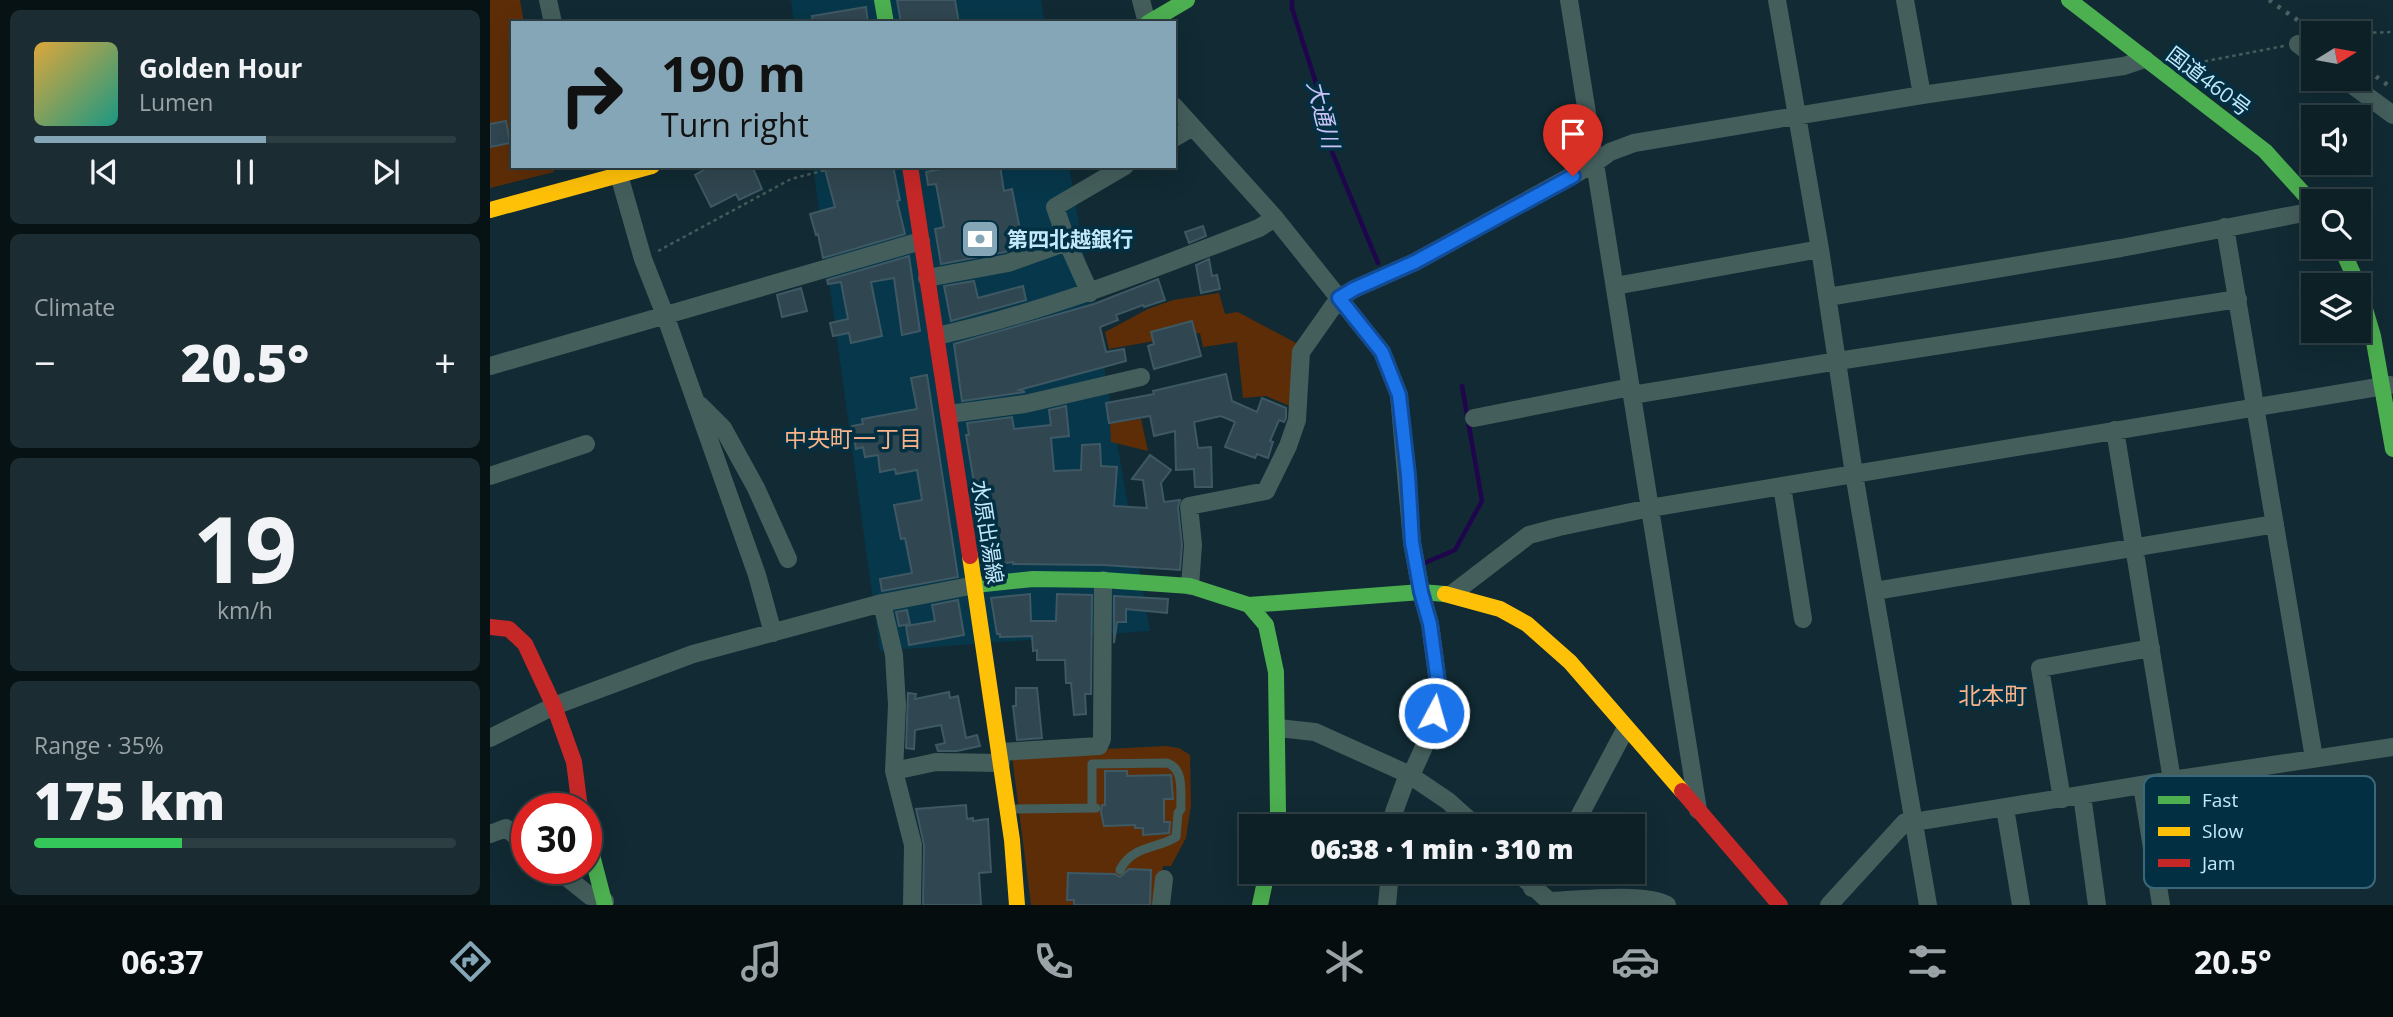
<!DOCTYPE html>
<meta charset="utf-8">
<style>
:root{--surface:#0d2026;--page:#1b2d32;--text:#f1f3f6;--muted:#9aa3a7;--line:#2d3e43;--accent:#85a6b6}
body{margin:0;font-family:"Open Sans","Noto Sans JP",sans-serif;background:var(--page);color:var(--text);height:100vh;display:flex;flex-direction:column;font-size:26px;white-space:nowrap}
*{box-sizing:border-box;margin:0}
p{font-size:23px;color:var(--muted)}
.icon{flex:none;width:38px;height:38px;fill:none;stroke:currentColor;stroke-width:2;stroke-linecap:round;stroke-linejoin:round}
.map{position:relative;flex:1;overflow:hidden}
.details{display:flex;flex-direction:column;gap:10px;padding:10px;background:#071215;width:490px}
.details>*{flex:none}
.banner{position:absolute;left:21px;top:21px;width:665px;height:147px;border-radius:0px;box-shadow:0 7px 28px #0002,0 0 0 2px var(--line);background:#85a6b6;color:#111;overflow:hidden}
.needle{width:46px;rotate:79deg}
.fabs{position:absolute;left:1811px;top:21px;display:grid;gap:14px}
.fabs a{display:grid;place-items:center;width:70px;height:70px;border-radius:0px;background:var(--surface);box-shadow:0 7px 28px #0002,0 0 0 2px var(--line);font-size:35px}
.speed{position:absolute;left:21px;top:793px;display:flex;gap:14px;font-size:35px;font-weight:700;text-align:center}
.speed>*{display:grid;place-content:center;width:91px;height:91px;border-radius:50%;background:var(--surface);box-shadow:0 7px 28px #0002,0 0 0 2px var(--line);line-height:1}
.speed .limit{border:10px solid #d22;background:#fff;color:#111}
.pin{position:absolute;display:grid;place-items:center;width:60px;height:60px;color:#fff;margin:-72px -30px;border-radius:50% 50% 50% 0;rotate:-45deg;box-shadow:0 0 7px #0007}
.pin .icon{rotate:45deg}
.me{position:absolute;width:77px;margin:-38px;rotate:6deg;stroke-linejoin:round;filter:drop-shadow(0 0 5px #0008)}
.turn{display:flex;align-items:center;gap:24px;height:147px;padding:0 35px;font-size:32px}
.turn .icon{width:91px;height:91px;stroke-width:2.5}
.turn b{display:block;font-size:49px;line-height:60px}
.big{font-size:52px;font-weight:800;line-height:1.1}
.details .card{flex:1;display:flex;flex-direction:column;justify-content:center;gap:10px;min-width:0;padding:0 24px;border-radius:10px;background:var(--page)}
.details .dial{align-items:center;gap:0}
.dial b{font-size:91px;line-height:1}
.song{display:flex;align-items:center;gap:21px}
.cover{width:84px;height:84px;border-radius:10px;background:linear-gradient(135deg,hsl(40 70% 55%),hsl(170 70% 35%))}
.played{height:7px;border-radius:4px;background:linear-gradient(90deg,var(--accent) 55%,var(--line) 55%)}
.keys{display:flex;justify-content:space-around;direction:ltr}
.heat{display:flex;justify-content:space-between;align-items:center;font-size:38px;direction:ltr}
.charge{height:10px;border-radius:5px;background:linear-gradient(90deg,#34c759 35%,var(--line) 0)}
.trip{position:absolute;left:749px;top:814px;width:406px;height:70px;border-radius:0px;background:var(--surface);box-shadow:0 7px 28px #0002,0 0 0 2px var(--line);font-weight:800;line-height:70px;text-align:center}
.dock{display:flex;height:112px;justify-content:space-around;align-items:center;background:#050d0f;color:var(--muted)}
.dock .icon{width:49px;height:49px}
.dock .active{color:var(--accent)}
.dock b{font-size:32px;color:var(--text)}
main{display:flex;flex:1;min-height:0}
.map>svg:first-child{display:block}
</style>
<main>
<section class="details">
<div class="card">
<div class="song"><i class="cover"></i><div><b>Golden Hour</b><p>Lumen</p></div></div>
<div class="played"></div>
<div class="keys"><svg class="icon" aria-label="previous" viewBox="0 0 24 24"><path d="M18 5L8 12l10 7zM5 5v14"/></svg><svg class="icon" aria-label="pause" viewBox="0 0 24 24"><path d="M8 5v14M16 5v14"/></svg><svg class="icon" aria-label="next" viewBox="0 0 24 24"><path d="M6 5l10 7-10 7zM19 5v14"/></svg></div>
</div>
<div class="card"><p>Climate</p>
<div class="heat"><a>−</a><b class="big">20.5°</b><a>+</a></div>
</div>
<div class="card dial"><b>19</b><p>km/h</p></div>
<div class="card"><p>Range · 35%</p><b class="big">175 km</b><div class="charge"></div></div>
</section>
<div class="map">
<svg width="1903" height="905" viewBox="0 0 1903 905">
<rect width="100%" height="100%" fill="#112a33"/>
<path fill="#07374a" d="M301 0H551L555 23H304Z
M323 166H579L660 631 390 651Z"/>
<path fill="#5d2d07" d="M0 0H30L34 23H23V166H63L64 172 0 188Z
M729 293 735 314 748 312 806 343 800 406 776 396 753 398 747 342 713 347 710 333 619 349 615 332 658 309 683 300Z
M651 419 658 451 621 442 620 423Z
M676 746 689 748 700 755 701 805 696 838 681 866H673L667 905H541L522 756 537 753Z"/>
<g fill="none" stroke-linecap="round" stroke-linejoin="round">
<path stroke="#1f064c" stroke-width="4.5" d="M802 1V8L837 118 833 130 888 263
M932 564 965 550 992 501 972 386"/>
</g>
<path fill="#304650" stroke="#3e5964" stroke-width="2" d="M407 0H465L469 23H411Z
M376 7 378 23H323L322 16Z
M16 121 20 143 0 147V124Z
M221 166H262L272 189 249 200 246 194 221 207 205 175Z
M334 166H403L410 200 407 201 415 234 333 258 328 234 326 235 320 214 345 207Z
M466 166H510L514 191 522 189 533 245 515 252 451 264 445 229 454 227 446 184 438 185 436 172Z
M713 226 716 236 699 243 695 232Z
M419 256 430 331 412 335 404 278 381 282 392 336 361 343 359 333 343 336 340 323 358 319 351 282 338 284 337 280Z
M719 259 722 276 727 275 730 289 711 293 706 265Z
M668 279 675 300 654 307 653 305 626 315 628 320 610 327 616 352 634 349 636 361 529 390 535 392 472 401 464 344 604 304Z
M484 281 488 298 533 286 536 300 461 321 454 286Z
M311 288 317 311 292 317 287 295Z
M702 321 711 356 664 369 658 346 664 344 661 332Z
M736 374 742 401 767 412 772 398 796 408V418L794 422 789 420 780 441 783 442 778 458 767 454 765 458 735 447 745 422 731 416 704 422 708 448 721 447 722 487H705L704 469 686 470 685 431 664 436 660 416 619 423 616 403 664 394 663 391Z
M437 375 468 577 392 591 390 579 422 573 415 538 411 539 404 505 432 500 427 470 406 474 405 469 390 472 388 455 375 457 373 447 366 449 362 426 373 424 372 419 427 409 421 378Z
M576 406 579 436 561 438 564 471 591 470 592 445 610 444 611 466 627 467 624 506 657 508 653 480 642 479 660 455 681 470 671 483 674 502 690 500 688 507 692 545 690 570 613 565 523 564V562L501 565 495 559 492 537 501 535 497 511 489 512 476 435H479L477 423 522 417 524 429 561 425 559 410Z
M540 594 541 621H566L567 594 602 595 601 694H595L596 714 584 715 581 683H576L575 660H547V650L543 651 542 636 510 637V634H507L501 598Z
M624 596 678 599 677 613 636 609V622H627L624 643Z
M468 600 474 635 419 645 416 626 445 621 442 605Z
M417 610 420 624 409 626 406 612Z
M526 688H547L552 738 527 740 523 706H526Z
M459 692 460 698 468 696 476 738 487 735 490 746 467 751H448L446 745 455 743 451 725 425 730 424 749 416 748 418 693 426 694 425 699Z
M615 771H637V776L681 775 683 799H674V822H680L679 833 653 835V828H645V825L614 826 611 812 612 805H615Z
M476 805 477 819 483 818V821L498 819 501 872 489 873 491 905H433L434 845 426 809Z
M639 869 661 870 660 905H584V900H577L578 873 625 874 630 877Z"/>
<g fill="none" stroke-linecap="round" stroke-linejoin="round">
<path stroke="#465b5b" stroke-width="2.5" stroke-dasharray="3.5 3.5" stroke-linecap="butt" d="M1869 33 1903 32
M1701 64 1794 46
M168 251 301 179 351 166"/>
<path stroke="#445e5c" stroke-width="9" d="M602 808V764L677 763C695 769 690 793 691 809L688 813 686 837C668 849 642 845 630 870
M519 809 606 808"/>
<path stroke="#445e5c" stroke-width="18" d="M58 0 63 23
M651 0 657 23
M1079 0 1208 810
M1287 0 1330 249 1364 474 1438 905
M1415 0 1432 95
M1808 44 1824 56
M1854 79 1903 115
M684 106 785 218 892 352 909 395 922 542 931 592 940 624 949 690 939 736 923 771 918 774 904 812 903 826
M684 138 703 127
M124 166 129 175 153 259 175 315 267 575 283 633
M1735 227 1824 758
M577 242 600 293
M437 278 518 263 577 242 565 207 635 166
M1125 286 1330 249
M1338 297 1631 248 1824 211
M447 336C558 311 663 269 769 228L785 218
M0 366 431 241
M1142 395 1348 361 1748 299
M210 405 233 428 266 488 298 559
M459 414 535 404 651 377
M984 418 1141 387
M1625 430 1682 780
M0 476 96 444
M1292 486 1313 619
M700 586 703 545 699 506 776 491 798 446 807 420 811 352 849 298 864 289 925 262 1105 163 1120 152 1144 143 1432 95 1634 66 1655 59
M1385 591 1785 524
M962 594 1039 535 1069 527 1160 508 1900 385
M392 603 404 655 407 705 404 771 423 845 422 905
M788 728 825 732 918 774 958 801 986 826
M0 738 64 706 203 654 392 603 485 585
M510 752 609 746 612 739 613 580
M404 771 446 762 511 763
M1652 785 1671 905
M1592 795 1607 905
M1572 799 1550 668 1661 648
M1515 808 1531 905
M1084 826 1136 728
M0 834 16 828 37 845
M65 868 100 896 115 901
M1027 872 1059 901C1084 900 1158 892 1177 905
M1042 888 1055 872
M671 905 674 879
M897 905 900 872
M1339 905 1415 822H1424L1682 780 1903 747"/>
<path stroke="#4caf50" stroke-width="16" d="M392 0 396 23
M1579 0 1775 151 1824 205
M658 23 697 0
M1851 247 1868 285
M1869 289 1883 336 1903 449
M485 585 543 579 613 580 700 586 759 605 931 592 955 594
M759 605 776 625 786 672 788 812 785 826
M96 832 115 905
M770 905 777 872"/>
<path stroke="#ffc107" stroke-width="16" d="M0 210 162 166
M480 556 522 840 527 905
M955 594 1010 609 1037 624 1080 662 1192 791"/>
<path stroke="#c62828" stroke-width="16" d="M420 166 480 556
M0 627 19 629 35 644 64 706 84 762 90 808
M1192 791 1290 905"/>
<path stroke="#4d6162" stroke-width="4.5" stroke-dasharray="3.5 7" stroke-linecap="butt" d="M1779 0 1826 33
M1869 64 1903 89"/>
</g>
<g fill="none" stroke-linecap="round" stroke-linejoin="round">
<defs>
<path id="route" d="M944 713 949 690 940 624 931 592 922 542 918 475 909 395 892 352 849 298 864 289 925 262 1083 176"/>
</defs>
<use href="#route" stroke="#114b97" stroke-width="18"/>
<use href="#route" stroke="#1a73e8" stroke-width="12"/>
</g>
<defs>
<symbol id="bank-square" viewBox="-11 -11 22 22"><rect x="-9" y="-9" width="18" height="18" rx="4" fill="#85a6b6" stroke="#023042"/><path d="M-6-4H6V4H-6ZM0-2.3a2.3 2.3 0 1 0 0 4.6a2.3 2.3 0 1 0 0-4.6Z" fill="#fff"/></symbol>
</defs>
<g fill-rule="evenodd">
<use href="#bank-square" x="468" y="217" width="44" height="44"/>
</g>
<g text-anchor="middle" dominant-baseline="central" stroke-width="7" stroke-linejoin="round" paint-order="stroke">
<g font-size="21" fill="#c3e8fc" stroke="#023042">
<text transform="translate(1719 81) rotate(37)">国道460号</text>
<text transform="translate(498 532) rotate(81)">水原出湯線</text>
</g>
<g font-size="21" font-weight="bold" fill="#c3e8fc" stroke="#023042" text-anchor="start">
<text x="517" y="239">第四北越銀行</text>
</g>
<g font-size="23" font-style="italic" fill="#c9c2f7" stroke="#023042">
<text transform="translate(834 114) rotate(76)">大通川</text>
</g>
<g font-size="23" fill="#fab289" stroke="#023042">
<text x="363" y="438">中央町一丁目</text>
<text x="1503" y="695">北本町</text>
</g>
</g>
<rect x="1654" y="776" width="231" height="112" rx="10" fill="#023042" stroke="#3c677a" stroke-width="2"/>
<rect x="1668" y="796" width="32" height="8" fill="#4caf50"/>
<rect x="1668" y="827" width="32" height="9" fill="#ffc107"/>
<rect x="1668" y="859" width="32" height="8" fill="#c62828"/>
<g font-size="19" fill="#c3e8fc">
<text x="1712" y="807">Fast</text>
<text x="1712" y="838">Slow</text>
<text x="1712" y="870">Jam</text>
</g>
</svg>
<div class="fabs">
<a><svg class="needle" viewBox="-14 -14 28 28"><path d="M0-13l5 13h-10z" fill="#e53935"/><path d="M0 13l5-13h-10z" fill="#9aa3a7"/></svg></a>
<a><svg class="icon" aria-label="sound" viewBox="0 0 24 24"><path d="M4 9h4l5-4v14l-5-4H4zM17 9q2 3 0 6"/></svg></a>
<a><svg class="icon" aria-label="search" viewBox="0 0 24 24"><circle cx="10" cy="10" r="6"/><path d="M15 15l6 6"/></svg></a>
<a><svg class="icon" aria-label="layers" viewBox="0 0 24 24"><path d="M12 4l9 5-9 5-9-5zM3 14l9 5 9-5"/></svg></a>
</div>
<div class="speed"><div class="limit">30</div></div>
<div class="pin" style="left:1083px;top:176px;background:#d93025"><svg class="icon" aria-label="arrive" viewBox="0 0 24 24"><path d="M6 21V4h12l-3 4 3 4H6"/></svg></div>
<svg class="me" style="left:944px;top:713px" viewBox="-20 -20 40 40"><circle r="17" fill="#1a73e8" stroke="#fff" stroke-width="3"/><path d="M0-11L8 9 0 5-8 9z" fill="#fff"/></svg>
<div class="trip">06:38 · 1 min · 310 m</div>
<div class="banner">
<div class="turn"><svg class="icon" aria-label="right" viewBox="0 0 24 24"><path d="M7 20v-9h11M14 6l5 5-5 5"/></svg><div><b>190 m</b>Turn right</div></div>
</div>
</div>
</main>
<nav class="dock">
<b>06:37</b>
<svg class="icon active" aria-label="directions" viewBox="0 0 24 24"><path d="M12 3l9 9-9 9-9-9zM9 14v-3h6M13 9l2 2-2 2"/></svg>
<svg class="icon" aria-label="music" viewBox="0 0 24 24"><path d="M9 18V5l10-2v13"/><circle cx="6" cy="18" r="3"/><circle cx="16" cy="16" r="3"/></svg>
<svg class="icon" aria-label="phone" viewBox="0 0 24 24"><path d="M5 4h4l2 5-3 2q2 4 5 5l2-3 5 2v4C11 20 4 13 5 4z"/></svg>
<svg class="icon" aria-label="climate" viewBox="0 0 24 24"><path d="M12 3v18M4 7l16 10M4 17L20 7"/></svg>
<svg class="icon" aria-label="car" viewBox="0 0 24 24"><path d="M5 17H2v-5l4-1 3-4h7l3 4 3 1v5h-3M9 17h6M6 11h13"/><circle cx="7" cy="17" r="2"/><circle cx="17" cy="17" r="2"/></svg>
<svg class="icon" aria-label="filters" viewBox="0 0 24 24"><path d="M4 7h16M4 17h16"/><circle cx="9" cy="7" r="2"/><circle cx="15" cy="17" r="2"/></svg>
<b>20.5°</b>
</nav>
